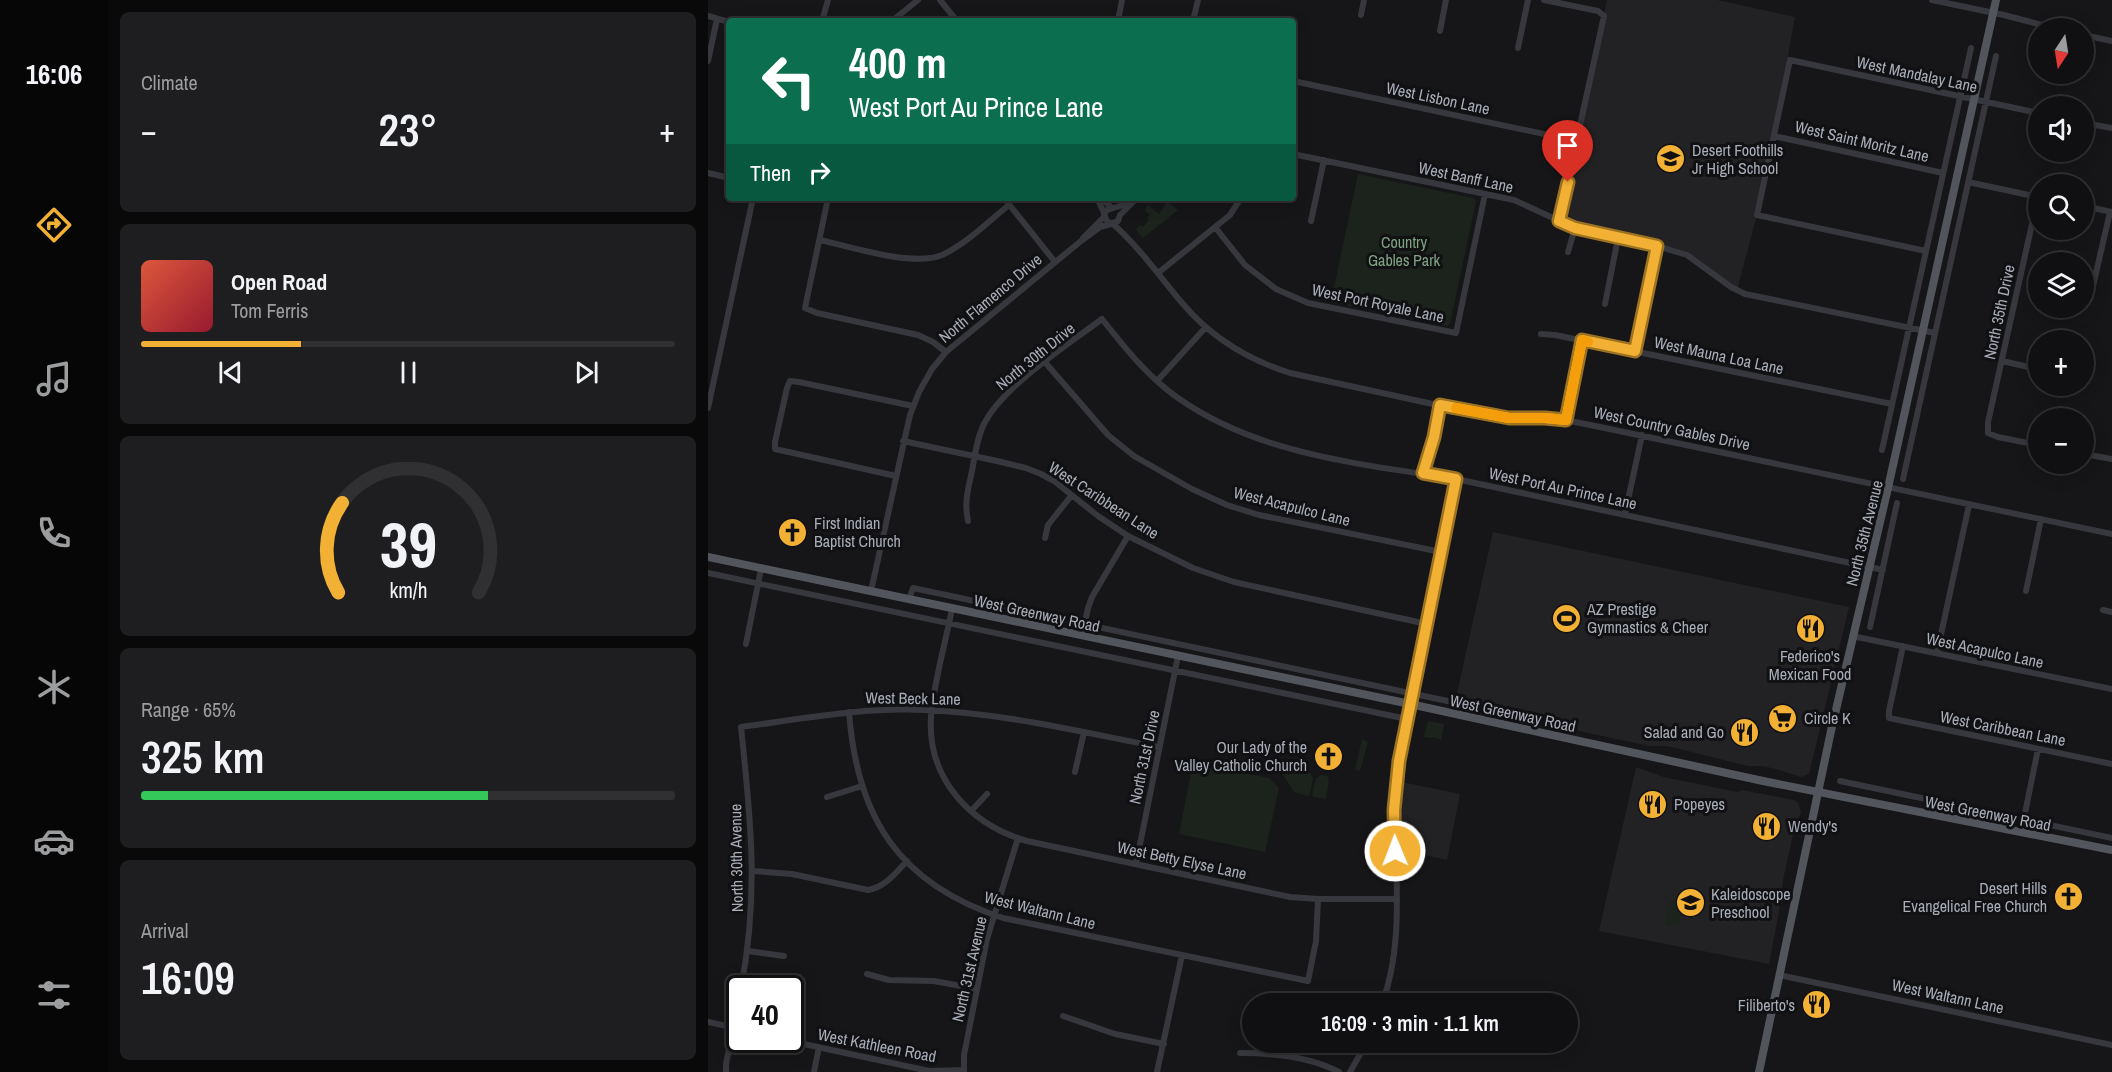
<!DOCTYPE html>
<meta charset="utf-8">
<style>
:root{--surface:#101012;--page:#1e1e20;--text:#f1f3f6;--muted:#9c9d9f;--line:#303032;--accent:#f2b134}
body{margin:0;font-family:"Archivo Narrow",sans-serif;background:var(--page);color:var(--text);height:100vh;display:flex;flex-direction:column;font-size:22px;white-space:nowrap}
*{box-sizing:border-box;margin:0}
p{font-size:20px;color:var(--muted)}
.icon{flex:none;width:33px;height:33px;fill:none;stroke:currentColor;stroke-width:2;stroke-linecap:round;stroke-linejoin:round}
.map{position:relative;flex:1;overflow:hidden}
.panel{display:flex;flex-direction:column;gap:12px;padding:12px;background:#09090a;width:600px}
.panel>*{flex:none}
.guide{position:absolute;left:18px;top:18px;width:570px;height:183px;border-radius:6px;box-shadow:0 3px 15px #0003,0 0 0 2px var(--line);background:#0b6e4f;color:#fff;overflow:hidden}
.needle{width:39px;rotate:192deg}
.buttons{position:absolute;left:1320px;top:18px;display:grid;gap:12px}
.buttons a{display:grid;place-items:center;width:66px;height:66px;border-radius:50%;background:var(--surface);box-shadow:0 3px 15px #0003,0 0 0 2px var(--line);font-size:30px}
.speed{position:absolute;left:18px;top:975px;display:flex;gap:12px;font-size:30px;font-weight:700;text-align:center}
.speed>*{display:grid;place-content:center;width:78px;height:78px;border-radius:50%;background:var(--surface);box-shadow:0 3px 15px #0003,0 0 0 2px var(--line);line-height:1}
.speed .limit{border:3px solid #111;border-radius:9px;background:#fff;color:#111}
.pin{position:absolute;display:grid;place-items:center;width:51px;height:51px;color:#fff;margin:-62px -26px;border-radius:50% 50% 50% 0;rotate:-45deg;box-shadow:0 0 6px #0007}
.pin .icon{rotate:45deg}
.me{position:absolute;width:66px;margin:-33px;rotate:359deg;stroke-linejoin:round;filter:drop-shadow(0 0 4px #0008)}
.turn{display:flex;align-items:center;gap:21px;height:126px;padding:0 24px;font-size:27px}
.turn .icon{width:78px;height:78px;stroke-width:2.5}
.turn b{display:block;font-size:42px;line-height:51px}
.then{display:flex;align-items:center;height:57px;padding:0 24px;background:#0003;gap:12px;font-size:22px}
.big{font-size:45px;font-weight:600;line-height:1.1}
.panel .card{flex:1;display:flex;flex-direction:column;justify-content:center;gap:9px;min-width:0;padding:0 21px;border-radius:9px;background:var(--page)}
.panel .dial{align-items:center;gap:0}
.dial svg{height:156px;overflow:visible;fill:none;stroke:var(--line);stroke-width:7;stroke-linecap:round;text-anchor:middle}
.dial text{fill:var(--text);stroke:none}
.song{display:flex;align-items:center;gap:18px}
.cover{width:72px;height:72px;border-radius:9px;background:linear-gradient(135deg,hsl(10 70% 55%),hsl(350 70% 35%))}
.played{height:6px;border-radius:3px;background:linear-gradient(90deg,var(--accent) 30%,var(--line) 30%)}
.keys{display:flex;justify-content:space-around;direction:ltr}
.heat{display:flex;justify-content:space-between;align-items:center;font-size:33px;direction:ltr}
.charge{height:9px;border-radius:4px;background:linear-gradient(90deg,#34c759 65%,var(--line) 0)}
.trip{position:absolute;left:534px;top:993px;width:336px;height:60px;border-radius:30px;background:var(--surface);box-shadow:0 3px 15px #0003,0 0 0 2px var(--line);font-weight:600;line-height:60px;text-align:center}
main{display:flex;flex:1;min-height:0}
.menu{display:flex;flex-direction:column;width:108px;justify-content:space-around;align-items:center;background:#060607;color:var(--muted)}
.menu .icon{width:42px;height:42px}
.menu .current{color:var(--accent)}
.menu b{font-size:27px;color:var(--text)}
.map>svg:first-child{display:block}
</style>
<main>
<nav class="menu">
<b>16:06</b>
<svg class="icon current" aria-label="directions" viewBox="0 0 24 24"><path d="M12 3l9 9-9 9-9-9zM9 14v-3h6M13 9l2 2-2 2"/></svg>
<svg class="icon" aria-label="music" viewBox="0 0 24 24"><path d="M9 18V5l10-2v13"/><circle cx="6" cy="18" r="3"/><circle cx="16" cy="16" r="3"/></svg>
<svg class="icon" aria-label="phone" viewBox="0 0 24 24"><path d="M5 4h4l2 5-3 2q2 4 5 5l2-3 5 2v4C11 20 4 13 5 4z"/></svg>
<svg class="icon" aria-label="climate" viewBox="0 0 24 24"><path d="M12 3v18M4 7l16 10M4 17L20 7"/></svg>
<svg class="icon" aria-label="car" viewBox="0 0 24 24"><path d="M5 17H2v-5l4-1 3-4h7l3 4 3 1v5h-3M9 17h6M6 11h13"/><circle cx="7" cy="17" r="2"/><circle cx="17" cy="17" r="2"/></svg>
<svg class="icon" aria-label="filters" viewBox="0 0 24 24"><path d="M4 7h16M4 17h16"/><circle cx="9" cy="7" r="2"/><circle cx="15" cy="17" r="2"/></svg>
</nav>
<section class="panel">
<div class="card"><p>Climate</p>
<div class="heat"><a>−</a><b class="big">23°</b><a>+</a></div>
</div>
<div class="card">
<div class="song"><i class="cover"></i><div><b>Open Road</b><p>Tom Ferris</p></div></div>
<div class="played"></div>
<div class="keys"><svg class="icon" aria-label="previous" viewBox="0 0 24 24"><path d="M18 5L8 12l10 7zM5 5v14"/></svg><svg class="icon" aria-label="pause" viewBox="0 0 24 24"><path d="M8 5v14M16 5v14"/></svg><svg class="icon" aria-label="next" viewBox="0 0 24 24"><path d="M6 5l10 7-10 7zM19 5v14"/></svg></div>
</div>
<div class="card dial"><svg viewBox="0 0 100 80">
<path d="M14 69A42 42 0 1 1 86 69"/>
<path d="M14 69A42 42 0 0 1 16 23" stroke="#f2b134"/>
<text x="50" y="56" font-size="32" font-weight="700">39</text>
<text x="50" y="72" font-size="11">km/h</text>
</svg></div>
<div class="card"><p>Range · 65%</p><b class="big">325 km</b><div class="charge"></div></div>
<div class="card"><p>Arrival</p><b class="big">16:09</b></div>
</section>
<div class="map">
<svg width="1404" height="1072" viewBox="0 0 1404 1072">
<rect width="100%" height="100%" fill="#161618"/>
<path fill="#222225" d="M899 0H1009L1087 17 1080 55 1082 60 1049 215 1029 290 987 260 851 221Z
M785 532 1141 607 1101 774 1093 777 1071 770 1055 766H1040L959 746H941L871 731 802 713 782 714 746 706Z
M928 767 956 777 1029 792 1034 790 1086 800 1090 803 1093 812 1086 830 1075 880 1073 901 1061 964 891 931Z
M694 782 752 794 739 860 693 850 692 807Z"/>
<path fill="#1c231d" d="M650 174 765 198 768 201 742 324 739 326 623 302Z
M459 202 470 210 435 238 428 230 432 225 435 227 441 220 439 218 442 215 437 210 440 205 451 214Z
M720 721 736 724 733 740 725 737 724 738 716 737Z
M654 739 660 742 652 771 647 770Z
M568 759 600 766 599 772 602 773 605 778 602 794 600 796 586 792 567 762 566 760Z
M485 763 561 778 571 788 557 852 471 834Z
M613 775 619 776 621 780 618 799 606 797 604 795 608 778Z
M962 901 975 904 971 924 967 923 962 927 957 925Z"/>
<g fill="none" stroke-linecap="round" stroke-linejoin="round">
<path stroke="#37383d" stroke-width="6" d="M232 0 249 21
M836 0 890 11 896 16 851 221
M1224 0 1296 15 1345 28
M653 15 656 0
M0 16 21 22
M114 21 120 0
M184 21 210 0
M410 21 414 0
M485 21 490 0
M732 31 738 0
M1376 35 1404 41
M810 48 820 0
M0 61 9 19
M585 81 869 141
M1376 123 1404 128
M1066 136 1235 173
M585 154 806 200 867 228 949 246 979 255 1023 287 1037 294 1227 333
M0 173 21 178
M1260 182 1330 197
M1330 197 1280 422V433L1290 437 1330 445
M120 198 97 308 109 313 210 335 225 342 238 352
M296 198 347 262
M389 198C391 203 394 208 396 213 398 221 400 226 410 221L412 215 429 198
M393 198 404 208
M1376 206 1404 212
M396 214 399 210 412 206 425 198
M603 221 616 160
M405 224C432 248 452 277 475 304 503 337 541 360 582 373L780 416 801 418H847L887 426 1404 534
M507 227 537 265 568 289 600 303 748 333 777 194
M375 238 396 217
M112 240C143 247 205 267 234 255 257 245 282 220 301 205
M1218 251 1049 215 1082 60 1330 113
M860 252 867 228
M450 273 522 215 533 198
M1382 299 1402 212
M897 304 910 238
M833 334 847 335 1184 404
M927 351 949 246
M336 361 400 435 426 456 484 489 519 505 551 515 733 552
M1294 361 1330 369
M449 381 498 327
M0 408 45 198
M858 420 874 340
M195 441 289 461 318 468 333 474 346 481 390 516 420 536 485 568 526 582 719 624
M1174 450 1263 48
M1376 454 1404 459
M715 473 726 437 732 405
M188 476 67 449V442L79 388 82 381 91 382 205 406
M1195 479 1288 56
M917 514 934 435
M260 521C256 503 260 489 264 471 267 455 269 437 277 422 297 385 359 345 394 319 417 348 440 377 470 398 551 455 653 464 748 479L1175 570
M337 538 340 525 363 496
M0 573 699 719
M163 591 202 415 211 392 224 369 238 352 373 241 392 227 403 224
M1318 591 1333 519
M201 599 205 588 749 703
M244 609C237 645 226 681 223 717 219 779 263 825 319 841L582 897 610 899H688
M1395 610 1404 612
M1162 627 1189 503
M374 636 380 608 384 597 420 536
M1144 636 1404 689
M38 644 53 569
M1195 646 1181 711V718L1404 764
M1229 653 1261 505
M141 712C149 818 191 884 295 918L600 981 608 941 610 899
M367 772 376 732
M1132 781 1404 838
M119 797 154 786
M263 811 279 794
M1313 833 1330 749
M428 864 470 656
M45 871 84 874 160 890C177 887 187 874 199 861
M40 951 76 956
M159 974 181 980 226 981 269 989
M1071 975 1404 1045
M33 988C51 896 43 820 33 727 94 719 154 707 216 710 296 713 373 732 451 747
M674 1004C702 928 680 845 691 767L748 479
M355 1016 407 1034 456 1044
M0 1022 32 1029
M77 1040 221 1071 256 1070
M532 1053C565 1053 601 1056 631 1072
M18 1072V1064L32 996
M106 1072 111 1047
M256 1072V1055L279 939 310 838
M449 1072 474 955
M642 1072 659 1042"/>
<path stroke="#53555c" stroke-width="8" d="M0 557 702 704 1055 781 1404 850
M1051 1072 1123 731 1180 488 1288 0"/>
</g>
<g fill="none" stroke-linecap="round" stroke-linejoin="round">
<defs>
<path id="route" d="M687 851 686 810 691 761 748 479 715 473 726 437 732 405 801 418H837L858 420 874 340 927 351 949 246 867 228 851 221 860 182"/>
</defs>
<use href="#route" stroke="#9d7322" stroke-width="15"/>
<use href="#route" stroke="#f2b134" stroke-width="10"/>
<path stroke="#f59e0b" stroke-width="10" d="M748 408 801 418H837L858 420 874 340 880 342"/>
</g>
<defs>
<symbol id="school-disc" viewBox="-11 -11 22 22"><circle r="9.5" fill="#f2b134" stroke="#111113"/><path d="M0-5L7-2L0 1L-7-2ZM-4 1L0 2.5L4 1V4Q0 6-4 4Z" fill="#111"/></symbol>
<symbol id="church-disc" viewBox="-11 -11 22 22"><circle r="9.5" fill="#f2b134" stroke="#111113"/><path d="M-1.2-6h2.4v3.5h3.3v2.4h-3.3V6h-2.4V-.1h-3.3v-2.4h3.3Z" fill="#111"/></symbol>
<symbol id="stadium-disc" viewBox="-11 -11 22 22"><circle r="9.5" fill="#f2b134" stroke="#111113"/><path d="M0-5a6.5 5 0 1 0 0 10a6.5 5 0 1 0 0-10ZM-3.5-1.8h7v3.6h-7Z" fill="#111"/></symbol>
<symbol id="restaurant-disc" viewBox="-11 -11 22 22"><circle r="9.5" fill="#f2b134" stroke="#111113"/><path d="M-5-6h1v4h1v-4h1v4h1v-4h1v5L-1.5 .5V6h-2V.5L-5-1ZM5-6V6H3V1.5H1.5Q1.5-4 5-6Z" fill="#111"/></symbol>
<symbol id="supermarket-disc" viewBox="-11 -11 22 22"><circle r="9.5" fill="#f2b134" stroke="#111113"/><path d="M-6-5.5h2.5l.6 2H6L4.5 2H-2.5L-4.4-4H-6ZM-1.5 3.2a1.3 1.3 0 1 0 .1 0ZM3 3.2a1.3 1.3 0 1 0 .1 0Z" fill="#111"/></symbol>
</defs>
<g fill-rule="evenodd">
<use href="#school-disc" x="946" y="142" width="33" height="33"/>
<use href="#church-disc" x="68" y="516" width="33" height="33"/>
<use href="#stadium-disc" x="842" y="602" width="33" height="33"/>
<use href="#restaurant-disc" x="1086" y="612" width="33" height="33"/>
<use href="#supermarket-disc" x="1058" y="702" width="33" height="33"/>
<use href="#restaurant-disc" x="1020" y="716" width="33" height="33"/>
<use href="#church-disc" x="604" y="740" width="33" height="33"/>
<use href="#restaurant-disc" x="928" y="788" width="33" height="33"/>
<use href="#restaurant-disc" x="1042" y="810" width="33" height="33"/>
<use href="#church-disc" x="1344" y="880" width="33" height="33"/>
<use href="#school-disc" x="966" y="886" width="33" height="33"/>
<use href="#restaurant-disc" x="1092" y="988" width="33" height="33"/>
</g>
<g text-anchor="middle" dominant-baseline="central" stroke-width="6" stroke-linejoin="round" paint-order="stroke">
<g font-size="16" fill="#a8adb8" stroke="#111113">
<text transform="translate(1209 74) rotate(12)">West Mandalay Lane</text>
<text transform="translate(730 98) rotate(12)">West Lisbon Lane</text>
<text transform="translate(1154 141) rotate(13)">West Saint Moritz Lane</text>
<text transform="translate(758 177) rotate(12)">West Banff Lane</text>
<text transform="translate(282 298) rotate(-40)">North Flamenco Drive</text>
<text transform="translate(670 303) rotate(12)">West Port Royale Lane</text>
<text transform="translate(1291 312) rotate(-78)">North 35th Drive</text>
<text transform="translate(1011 355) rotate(12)">West Mauna Loa Lane</text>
<text transform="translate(327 356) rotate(-39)">North 30th Drive</text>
<text transform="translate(964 428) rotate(12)">West Country Gables Drive</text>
<text transform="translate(855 488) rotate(12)">West Port Au Prince Lane</text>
<text transform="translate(396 500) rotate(33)">West Caribbean Lane</text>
<text transform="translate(584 506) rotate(14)">West Acapulco Lane</text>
<text transform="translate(1156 533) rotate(-76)">North 35th Avenue</text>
<text transform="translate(329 613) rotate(12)">West Greenway Road</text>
<text transform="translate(1277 650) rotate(12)">West Acapulco Lane</text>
<text transform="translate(205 698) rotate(1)">West Beck Lane</text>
<text transform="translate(805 713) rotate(12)">West Greenway Road</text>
<text transform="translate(1295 728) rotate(11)">West Caribbean Lane</text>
<text transform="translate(436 757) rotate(-78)">North 31st Drive</text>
<text transform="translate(1280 813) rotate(11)">West Greenway Road</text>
<text transform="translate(28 858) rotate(-91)">North 30th Avenue</text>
<text transform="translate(474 860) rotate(12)">West Betty Elyse Lane</text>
<text transform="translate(332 910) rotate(14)">West Waltann Lane</text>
<text transform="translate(261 969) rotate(-77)">North 31st Avenue</text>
<text transform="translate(1240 996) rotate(12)">West Waltann Lane</text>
<text transform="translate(169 1045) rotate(11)">West Kathleen Road</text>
</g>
<g font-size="16" fill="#a8adb8" stroke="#111113" text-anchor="start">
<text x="984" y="150">Desert Foothills<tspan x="984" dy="18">Jr High School</tspan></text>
<text x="106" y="523">First Indian<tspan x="106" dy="18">Baptist Church</tspan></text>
<text x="879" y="609">AZ Prestige<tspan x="879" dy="18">Gymnastics &amp; Cheer</tspan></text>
<text x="1102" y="656" text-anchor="middle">Federico's<tspan x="1102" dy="18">Mexican Food</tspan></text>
<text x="1096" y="718">Circle K</text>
<text x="1016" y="732" text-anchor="end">Salad and Go</text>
<text x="599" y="747" text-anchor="end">Our Lady of the<tspan x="599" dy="18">Valley Catholic Church</tspan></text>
<text x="966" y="804">Popeyes</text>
<text x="1080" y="826">Wendy's</text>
<text x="1339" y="888" text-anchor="end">Desert Hills<tspan x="1339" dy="18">Evangelical Free Church</tspan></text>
<text x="1003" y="894">Kaleidoscope<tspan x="1003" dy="18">Preschool</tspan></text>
<text x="1087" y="1005" text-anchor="end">Filiberto's</text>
</g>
<g font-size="16" fill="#7fa381" stroke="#111113">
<text x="696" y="242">Country<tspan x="696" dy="18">Gables Park</tspan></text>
</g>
</g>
</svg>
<div class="buttons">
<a><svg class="needle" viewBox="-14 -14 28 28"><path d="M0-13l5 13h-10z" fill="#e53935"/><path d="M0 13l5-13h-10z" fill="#9c9d9f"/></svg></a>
<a><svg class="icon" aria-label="sound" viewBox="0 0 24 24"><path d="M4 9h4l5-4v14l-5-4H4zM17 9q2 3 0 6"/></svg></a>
<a><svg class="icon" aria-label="search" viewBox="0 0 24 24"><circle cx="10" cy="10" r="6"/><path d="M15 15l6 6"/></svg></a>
<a><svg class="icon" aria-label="layers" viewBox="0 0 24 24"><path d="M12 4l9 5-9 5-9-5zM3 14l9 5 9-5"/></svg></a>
<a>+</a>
<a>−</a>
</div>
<div class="speed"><div class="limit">40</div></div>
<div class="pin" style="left:860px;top:182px;background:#d93025"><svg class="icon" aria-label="arrive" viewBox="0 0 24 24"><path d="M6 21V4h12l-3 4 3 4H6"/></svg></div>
<svg class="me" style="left:687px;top:851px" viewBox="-20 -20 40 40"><circle r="17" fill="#f2b134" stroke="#fff" stroke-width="3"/><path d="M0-11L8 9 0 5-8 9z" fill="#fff"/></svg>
<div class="trip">16:09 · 3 min · 1.1 km</div>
<div class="guide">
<div class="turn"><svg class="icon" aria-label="left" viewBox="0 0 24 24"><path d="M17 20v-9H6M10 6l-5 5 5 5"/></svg><div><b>400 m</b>West Port Au Prince Lane</div></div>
<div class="then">Then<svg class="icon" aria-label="right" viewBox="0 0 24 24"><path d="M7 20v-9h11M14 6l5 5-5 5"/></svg></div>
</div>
</div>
</main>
